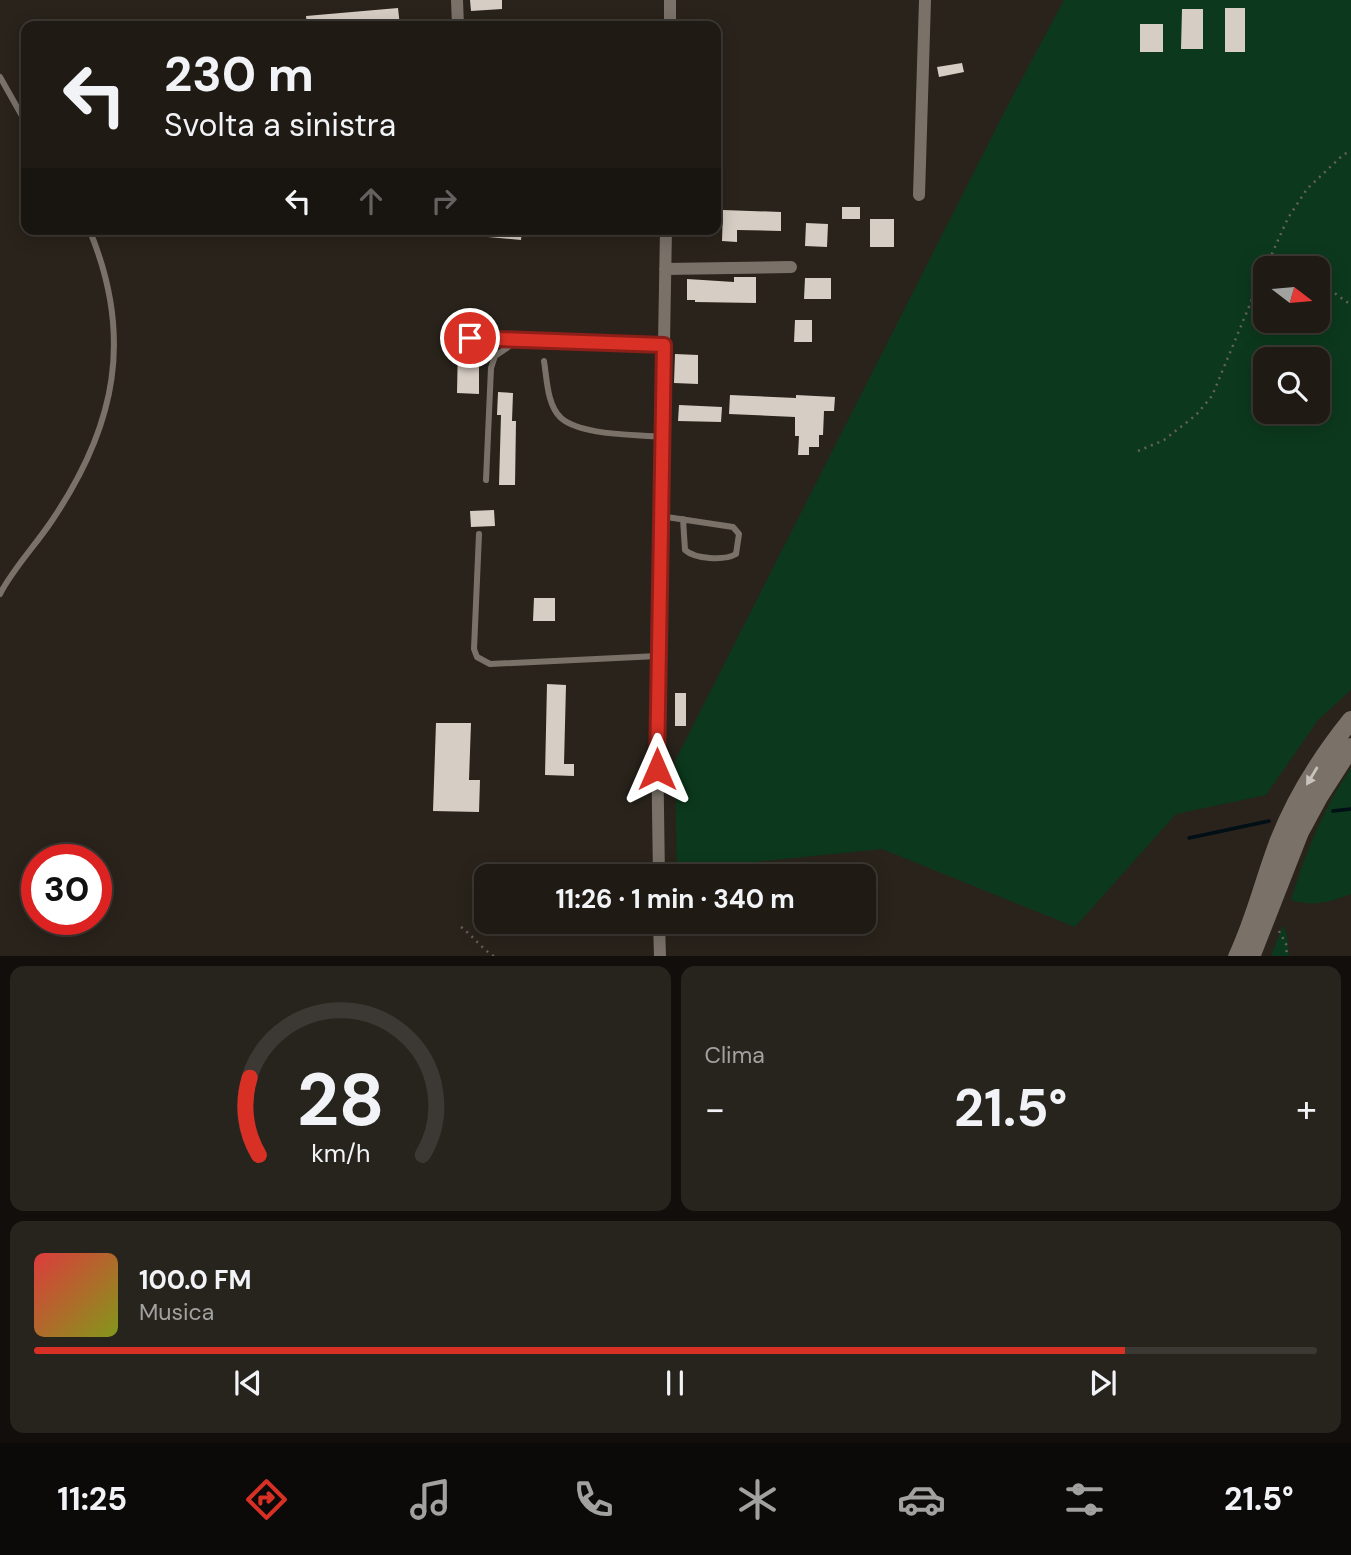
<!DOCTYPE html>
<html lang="it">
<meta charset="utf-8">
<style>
:root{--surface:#1f1a14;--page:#27231d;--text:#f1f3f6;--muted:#a1a1a0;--line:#3c3834;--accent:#d93025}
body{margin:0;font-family:"DM Sans",sans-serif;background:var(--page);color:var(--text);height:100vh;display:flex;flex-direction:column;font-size:26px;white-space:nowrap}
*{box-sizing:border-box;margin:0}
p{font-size:23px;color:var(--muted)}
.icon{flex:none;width:38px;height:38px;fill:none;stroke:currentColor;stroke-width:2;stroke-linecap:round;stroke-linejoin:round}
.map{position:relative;height:956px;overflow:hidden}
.drawer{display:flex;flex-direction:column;gap:10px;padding:10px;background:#110e0b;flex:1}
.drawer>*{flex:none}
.guide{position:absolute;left:21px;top:21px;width:700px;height:214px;border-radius:14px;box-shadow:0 4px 18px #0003,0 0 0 2px var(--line);background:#1f1a14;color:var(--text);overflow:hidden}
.needle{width:46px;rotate:106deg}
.controls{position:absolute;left:1253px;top:256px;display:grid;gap:14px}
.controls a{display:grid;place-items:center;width:77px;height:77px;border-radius:14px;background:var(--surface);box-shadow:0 4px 18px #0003,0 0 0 2px var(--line);font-size:35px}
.speed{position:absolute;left:21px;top:844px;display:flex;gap:14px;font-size:35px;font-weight:700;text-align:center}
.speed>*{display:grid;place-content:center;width:91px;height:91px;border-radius:50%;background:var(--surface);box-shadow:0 4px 18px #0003,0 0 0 2px var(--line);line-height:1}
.speed .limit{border:10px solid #d22;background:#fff;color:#111}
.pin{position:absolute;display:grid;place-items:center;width:60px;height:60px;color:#fff;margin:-30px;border:4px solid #fff;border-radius:50%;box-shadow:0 2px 7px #0007}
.me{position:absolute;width:77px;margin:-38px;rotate:0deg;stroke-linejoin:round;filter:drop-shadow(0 0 5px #0008)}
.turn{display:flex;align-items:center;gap:24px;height:147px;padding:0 28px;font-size:32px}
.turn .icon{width:91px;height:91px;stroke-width:2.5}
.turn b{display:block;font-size:49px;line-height:60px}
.lanes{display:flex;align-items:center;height:66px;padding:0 28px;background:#0003;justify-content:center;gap:35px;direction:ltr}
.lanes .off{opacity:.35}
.big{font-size:52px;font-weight:700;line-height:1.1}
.drawer .widget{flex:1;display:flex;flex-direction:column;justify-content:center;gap:10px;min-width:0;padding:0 24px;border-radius:14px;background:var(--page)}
.drawer .dial{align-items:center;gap:0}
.dial svg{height:182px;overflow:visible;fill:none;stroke:var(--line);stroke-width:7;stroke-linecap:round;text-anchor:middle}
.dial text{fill:var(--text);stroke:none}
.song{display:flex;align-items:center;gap:21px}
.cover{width:84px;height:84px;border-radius:10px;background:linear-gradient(135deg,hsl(0 70% 55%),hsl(70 70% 35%))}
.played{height:7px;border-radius:4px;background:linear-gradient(90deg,var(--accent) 85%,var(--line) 85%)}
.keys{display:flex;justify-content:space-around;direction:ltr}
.heat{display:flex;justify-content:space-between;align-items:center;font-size:38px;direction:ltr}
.drawer .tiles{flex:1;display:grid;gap:10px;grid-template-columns:1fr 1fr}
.widget:last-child{grid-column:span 2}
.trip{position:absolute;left:474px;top:864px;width:402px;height:70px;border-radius:14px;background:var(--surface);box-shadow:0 4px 18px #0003,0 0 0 2px var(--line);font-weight:700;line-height:70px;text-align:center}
.tabs{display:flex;height:112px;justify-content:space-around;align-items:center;background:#0c0a08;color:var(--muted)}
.tabs .icon{width:49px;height:49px}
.tabs .current{color:var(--accent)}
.tabs b{font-size:32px;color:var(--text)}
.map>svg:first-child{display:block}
</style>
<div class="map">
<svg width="1351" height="957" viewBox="0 0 1351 957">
<rect width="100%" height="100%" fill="#29231b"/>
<path fill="#0c391d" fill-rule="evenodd" d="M1064 0H1351V690L1318 720 1266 795 1176 814 1075 927 882 849 745 863 693 877H677L675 761 1007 107ZM1265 268H1318V320H1265ZM1265 359H1318V411H1265Z
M1351 768V894C1330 902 1314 907 1291 900 1305 853 1323 809 1351 768Z
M1283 925 1287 935 1289 956H1271Z"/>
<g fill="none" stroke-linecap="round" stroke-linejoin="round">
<path stroke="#000e16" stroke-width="3.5" d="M1333 811 1351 809
M1189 838 1269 821"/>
</g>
<path fill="#d6cec4" d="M470 0H502V9L471 11Z
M398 8 400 26H307L306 16Z
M1225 8H1245V52H1225Z
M1182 9H1203V49H1181Z
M1140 24H1163V52H1140Z
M962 63 964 72 939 77 937 67Z
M842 207H860V219H842Z
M723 210 781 212V231L737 230V242L722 241Z
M870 219H894V247H870Z
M806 223 828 224 827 247 805 246Z
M478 229H522L521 240 477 236Z
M734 277H756V303L695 302V300H687V279L734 282Z
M805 278H831V299H804Z
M795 320H812V342H794Z
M458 344 479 345V394L457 393Z
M675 354 698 355V384L674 383Z
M498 392 513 393 512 421H516L515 485H499L501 415H497Z
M730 395 796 398V395L835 397 834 411H824L823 435H819V447H809V455H798L799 436H795V417L729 414Z
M679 405 722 407 721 422 678 421Z
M494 510 495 526 471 527 470 511Z
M534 598H555V621H533Z
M547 684 566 685 564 764H574V776L545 775Z
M675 693H686V726H675Z
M436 723H471L469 780H480L479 812 433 811Z
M528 922H544L543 934H528Z"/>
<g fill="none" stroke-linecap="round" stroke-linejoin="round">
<path stroke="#66615a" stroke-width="2.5" stroke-dasharray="2 5" stroke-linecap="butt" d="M1273 258 1295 268
M1266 267 1288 218 1307 189 1344 154 1351 152
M1318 281 1351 305
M1138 451 1164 440 1196 415 1212 396 1265 268
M461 927C473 936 482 949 495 957
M1279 931 1286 944 1287 957"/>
<path stroke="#7a7269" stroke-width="6" d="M0 77 26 123
M470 338 664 345
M544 361C547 379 547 405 561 418 582 436 635 434 662 437
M486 480 491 368 495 356 517 341
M660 516 733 527 739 534 736 554C724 561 695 559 685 550L683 519
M479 534 474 649 477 657 490 664 658 656
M0 594C14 567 36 545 53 519 116 425 134 336 89 229"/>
<path stroke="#7a7269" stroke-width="12" d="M457 0 458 26
M670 26V0
M919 195 925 0
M665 269 791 267
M659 877 657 742 666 229
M659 922 660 957"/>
<path stroke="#7a7269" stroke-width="18" d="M1237 957C1255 919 1264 879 1279 840 1296 797 1322 756 1351 720
M1251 957 1300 832 1319 797 1351 747"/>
</g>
<defs><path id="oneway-solid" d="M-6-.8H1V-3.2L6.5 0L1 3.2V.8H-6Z" transform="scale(1.75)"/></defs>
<use fill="#c8c3bc" href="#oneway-solid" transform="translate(1312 776) rotate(121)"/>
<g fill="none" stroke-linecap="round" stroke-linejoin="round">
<defs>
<path id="route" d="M470 338 664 345 657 769"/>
</defs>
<use href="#route" stroke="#8d1f18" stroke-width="18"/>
<use href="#route" stroke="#d93025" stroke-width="12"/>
</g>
</svg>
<div class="controls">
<a><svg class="needle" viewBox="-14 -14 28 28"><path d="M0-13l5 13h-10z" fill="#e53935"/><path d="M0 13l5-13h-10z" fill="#a1a1a0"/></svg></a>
<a><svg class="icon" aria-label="search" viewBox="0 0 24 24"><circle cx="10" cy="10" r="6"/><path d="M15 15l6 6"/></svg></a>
</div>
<div class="speed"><div class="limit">30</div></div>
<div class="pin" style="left:470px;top:338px;background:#d93025"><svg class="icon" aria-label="arrive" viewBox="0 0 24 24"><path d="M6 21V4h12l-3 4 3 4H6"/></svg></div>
<svg class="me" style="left:657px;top:769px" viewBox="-20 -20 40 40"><path d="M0-17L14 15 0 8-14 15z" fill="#d93025" stroke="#fff" stroke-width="4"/></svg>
<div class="trip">11:26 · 1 min · 340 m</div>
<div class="guide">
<div class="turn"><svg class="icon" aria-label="left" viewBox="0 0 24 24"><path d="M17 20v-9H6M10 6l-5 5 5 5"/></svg><div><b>230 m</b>Svolta a sinistra</div></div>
<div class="lanes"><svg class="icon" aria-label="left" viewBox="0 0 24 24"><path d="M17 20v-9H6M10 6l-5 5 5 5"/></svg><svg class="icon off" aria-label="ahead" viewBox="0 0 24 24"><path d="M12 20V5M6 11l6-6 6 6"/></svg><svg class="icon off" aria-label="right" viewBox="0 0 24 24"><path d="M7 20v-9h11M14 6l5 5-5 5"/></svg></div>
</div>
</div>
<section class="drawer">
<div class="tiles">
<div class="widget dial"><svg viewBox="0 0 100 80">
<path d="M14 69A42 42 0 1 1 86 69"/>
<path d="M14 69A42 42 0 0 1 10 35" stroke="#d93025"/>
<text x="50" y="56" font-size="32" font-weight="700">28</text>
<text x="50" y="72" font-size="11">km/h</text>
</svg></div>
<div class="widget"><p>Clima</p>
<div class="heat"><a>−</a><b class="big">21.5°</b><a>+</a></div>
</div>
<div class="widget">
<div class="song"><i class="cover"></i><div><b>100.0 FM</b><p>Musica</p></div></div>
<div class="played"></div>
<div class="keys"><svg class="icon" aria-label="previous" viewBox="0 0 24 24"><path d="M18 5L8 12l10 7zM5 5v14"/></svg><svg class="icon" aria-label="pause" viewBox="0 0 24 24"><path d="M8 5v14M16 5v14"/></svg><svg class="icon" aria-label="next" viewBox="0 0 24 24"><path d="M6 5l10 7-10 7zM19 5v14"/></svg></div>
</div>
</div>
</section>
<nav class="tabs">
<b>11:25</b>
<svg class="icon current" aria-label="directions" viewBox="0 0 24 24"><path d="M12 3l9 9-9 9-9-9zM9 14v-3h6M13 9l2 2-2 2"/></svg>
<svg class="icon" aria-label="music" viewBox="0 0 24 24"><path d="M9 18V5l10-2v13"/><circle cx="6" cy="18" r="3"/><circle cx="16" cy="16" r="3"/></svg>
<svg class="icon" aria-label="phone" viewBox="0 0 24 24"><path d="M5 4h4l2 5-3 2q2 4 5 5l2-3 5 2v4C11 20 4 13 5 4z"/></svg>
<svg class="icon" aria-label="climate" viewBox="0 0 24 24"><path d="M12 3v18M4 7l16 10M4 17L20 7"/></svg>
<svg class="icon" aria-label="car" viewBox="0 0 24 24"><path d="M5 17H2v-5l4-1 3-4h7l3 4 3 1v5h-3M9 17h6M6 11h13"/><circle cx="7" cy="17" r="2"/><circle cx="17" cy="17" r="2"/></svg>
<svg class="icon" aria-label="filters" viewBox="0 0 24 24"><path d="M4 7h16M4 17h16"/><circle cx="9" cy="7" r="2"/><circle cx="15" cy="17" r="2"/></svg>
<b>21.5°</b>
</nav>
